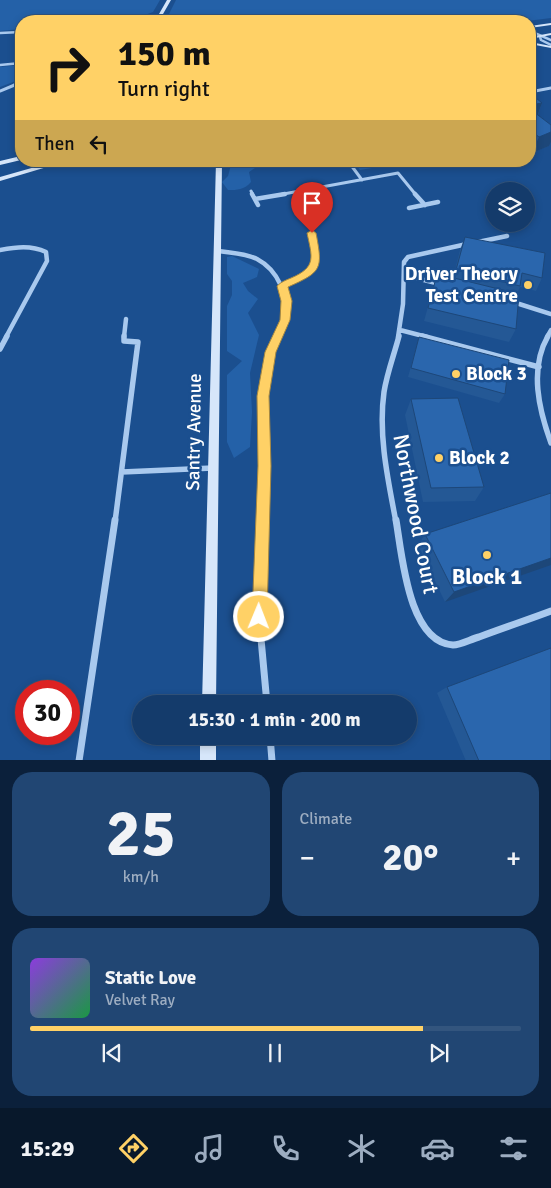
<!DOCTYPE html>
<meta charset="utf-8">
<style>
:root{--surface:#143b6b;--page:#214673;--text:#f1f3f6;--muted:#9dadc1;--line:#33557e;--accent:#ffd166}
body{margin:0;font-family:Signika,sans-serif;background:var(--page);color:var(--text);height:100vh;display:flex;flex-direction:column;font-size:19px;white-space:nowrap}
*{box-sizing:border-box;margin:0}
p{font-size:16px;color:var(--muted)}
.icon{flex:none;width:28px;height:28px;fill:none;stroke:currentColor;stroke-width:2;stroke-linecap:round;stroke-linejoin:round}
.map{position:relative;height:760px;overflow:hidden}
.details{display:flex;flex-direction:column;gap:12px;padding:12px;background:#0b203b;flex:1}
.details>*{flex:none}
.banner{position:absolute;left:15px;top:15px;width:521px;height:152px;border-radius:20px;box-shadow:0 2px 8px #0003,0 0 0 1px var(--line);background:#ffd166;color:#111;overflow:hidden}
.fabs{position:absolute;left:485px;top:182px;display:grid;gap:10px}
.fabs a{display:grid;place-items:center;width:50px;height:50px;border-radius:50%;background:var(--surface);box-shadow:0 2px 8px #0003,0 0 0 1px var(--line);font-size:25px}
.speed{position:absolute;left:15px;top:680px;display:flex;gap:10px;font-size:25px;font-weight:700;text-align:center}
.speed>*{display:grid;place-content:center;width:65px;height:65px;border-radius:50%;background:var(--surface);box-shadow:0 2px 8px #0003,0 0 0 1px var(--line);line-height:1}
.speed .limit{border:8px solid #d22;background:#fff;color:#111}
.pin{position:absolute;display:grid;place-items:center;width:42px;height:42px;color:#fff;margin:-51px -21px;border-radius:50% 50% 50% 0;rotate:-45deg;box-shadow:0 0 5px #0007}
.pin .icon{rotate:45deg}
.me{position:absolute;width:55px;margin:-28px;rotate:1deg;stroke-linejoin:round;filter:drop-shadow(0 0 4px #0008)}
.turn{display:flex;align-items:center;gap:18px;height:105px;padding:0 20px;font-size:22px}
.turn .icon{width:65px;height:65px;stroke-width:2.5}
.turn b{display:block;font-size:35px;line-height:42px}
.then{display:flex;align-items:center;height:48px;padding:0 20px;background:#0003;gap:10px;font-size:19px}
.big{font-size:38px;font-weight:800;line-height:1.1}
.details .widget{flex:1;display:flex;flex-direction:column;justify-content:center;gap:8px;min-width:0;padding:0 18px;border-radius:20px;background:var(--page)}
.details .dial{align-items:center;gap:0}
.dial b{font-size:65px;line-height:1}
.song{display:flex;align-items:center;gap:15px}
.cover{width:60px;height:60px;border-radius:8px;background:linear-gradient(135deg,hsl(270 70% 55%),hsl(140 70% 35%))}
.played{height:5px;border-radius:2px;background:linear-gradient(90deg,var(--accent) 80%,var(--line) 80%)}
.keys{display:flex;justify-content:space-around;direction:ltr}
.heat{display:flex;justify-content:space-between;align-items:center;font-size:28px;direction:ltr}
.details .tiles{flex:1;display:grid;gap:12px;grid-template-columns:1fr 1fr}
.widget:last-child{grid-column:span 2}
.trip{position:absolute;left:132px;top:695px;width:285px;height:50px;border-radius:25px;background:var(--surface);box-shadow:0 2px 8px #0003,0 0 0 1px var(--line);font-weight:800;line-height:50px;text-align:center}
.tab-bar{display:flex;height:80px;justify-content:space-around;align-items:center;background:#08182b;color:var(--muted)}
.tab-bar .icon{width:35px;height:35px}
.tab-bar .current{color:var(--accent)}
.tab-bar b{font-size:22px;color:var(--text)}
.map>svg:first-child{display:block}
</style>
<div class="map">
<svg width="551" height="761" viewBox="0 0 551 761">
<rect width="100%" height="100%" fill="#1b4f8f"/>
<path fill="#2461a8" d="M0 0H160L153 12 137 18 146 21H21V29L0 31Z
M176 0H551V18L527 21H169L171 18 168 16Z
M21 65V79L0 87V67Z
M232 161H265L249 172 251 182C244 190 237 190 228 190L222 182 228 176Z
M353 161H394L396 164 360 170Z
M232 256 259 269 257 277 243 283 248 291 258 299 248 313 259 335 250 373 252 412 250 447 234 458 227 442V375L242 361 227 351V306L232 295V281L227 274V257Z"/>
<g fill="none" stroke-linecap="round" stroke-linejoin="round">
<path stroke="#a9c9ee" stroke-width="2.5" d="M530 31 551 40
M0 33 21 32
M540 37 541 40 551 45
M0 65 21 63
M14 85 21 82"/>
<path stroke="#a9c9ee" stroke-width="3" d="M0 91 17 84
M530 92 551 88
M348 161 362 180
M251 191 253 195
M278 195 398 173 416 195"/>
<path stroke="#a9c9ee" stroke-width="4.5" d="M252 194 258 205
M415 194 425 205
M255 199 285 194
M409 208 438 202
M478 242 507 236
M0 250C16 247 31 245 46 252L47 261 6 337
M218 251C231 253 245 253 257 259 278 270 289 296 285 319 284 325 280 331 278 337
M404 275 440 284
M282 286C313 273 319 267 312 233
M513 302 551 314
M400 330 427 337
M124 337 126 319
M398 337 403 304 404 262 408 257 467 244
M547 337 551 330"/>
<path stroke="#a9c9ee" stroke-width="5.5" d="M422 336 539 367
M548 336C529 369 539 410 551 443
M0 349 7 336
M122 472 213 468
M115 522 138 342 124 341V336
M262 522 263 396 271 352 278 336
M396 522C388 480 378 435 384 392 387 373 394 355 399 336"/>
<path stroke="#a9c9ee" stroke-width="7" d="M262 520 259 617 267 704
M396 520C402 554 408 642 453 645 461 645 471 639 479 637 503 628 527 620 551 611
M270 736 272 761
M79 761 115 520"/>
<path fill="#d6e6fa" fill-rule="evenodd" d="M167 0H171L159 21H155Z
M551 23V25L530 28V26Z
M551 33V35L530 39V37Z
M530 42 551 46V48L530 44Z
M21 156V160L0 165V161Z
M56 161H67L0 181V177Z
M216 161H222L216 704H202Z
M200 736H216V761H200Z"/>
</g>
<path fill="#245895" d="M530 93 542 103 538 115 551 125V142L549 146 532 153 530 151Z
M465 237 542 278 536 291 520 287 517 293 516 329 509 342 424 321 436 278 452 282 460 250Z
M419 337 505 394 499 403 408 377Z
M411 399 484 487 475 501 423 502 405 415Z
M551 493 445 602 418 546 425 534Z
M447 687 551 761H466L437 693Z"/>
<path fill="#1d4779" d="M542 103 536 119 530 120V105Z
M551 132V142L549 146 532 153 539 137Z
M551 558V565L445 602 454 592Z"/>
<path fill="#2a66ad" stroke="#1d4779" d="M530 93 542 103 530 105Z
M530 109 551 125V132L539 137 530 130Z
M465 237 545 253 542 278 522 273 520 286 456 270Z
M436 278 453 282 454 278 519 294 516 329 428 308Z
M419 337 509 360 505 394 411 368Z
M458 398 484 487 431 488 411 399Z
M551 493V558L454 592 425 534Z
M551 648V761H479L447 687Z"/>
<path fill="#ffd166" stroke="#a68842" d="M312 230 316 233C323 269 322 272 288 287L292 301 290 320 276 352 269 396 271 466 267 617 265 623 259 625 254 623 252 617 258 466 257 396 265 352 280 320 281 301 277 286C281 282 286 280 291 278 317 267 312 257 307 233Z"/>
<g fill="#ffd166" stroke="#1b4f8f" stroke-width="2">
<circle cx="528" cy="285" r="5"/>
<circle cx="456" cy="374" r="5"/>
<circle cx="439" cy="458" r="5"/>
<circle cx="487" cy="555" r="5"/>
</g>
<g text-anchor="middle" dominant-baseline="central" stroke-width="5" stroke-linejoin="round" paint-order="stroke">
<g font-size="19" font-weight="bold" fill="#fff" stroke="#1b4f8f" text-anchor="start">
<text x="518" y="274" text-anchor="end">Driver Theory<tspan x="518" dy="22">Test Centre</tspan></text>
<text x="466" y="374">Block 3</text>
<text x="449" y="458">Block 2</text>
</g>
<g font-size="19" fill="#fff" stroke="#1b4f8f">
<text transform="translate(194 432) rotate(-89)">Santry Avenue</text>
</g>
<g font-size="22" fill="#fff" stroke="#1b4f8f">
<text transform="translate(416 514) rotate(79)">Northwood Court</text>
</g>
<g font-size="22" font-weight="bold" fill="#fff" stroke="#1b4f8f">
<text x="487" y="576">Block 1</text>
</g>
</g>
</svg>
<div class="fabs">
<a><svg class="icon" aria-label="layers" viewBox="0 0 24 24"><path d="M12 4l9 5-9 5-9-5zM3 14l9 5 9-5"/></svg></a>
</div>
<div class="speed"><div class="limit">30</div></div>
<div class="pin" style="left:312px;top:233px;background:#d93025"><svg class="icon" aria-label="arrive" viewBox="0 0 24 24"><path d="M6 21V4h12l-3 4 3 4H6"/></svg></div>
<svg class="me" style="left:259px;top:617px" viewBox="-20 -20 40 40"><circle r="17" fill="#ffd166" stroke="#fff" stroke-width="3"/><path d="M0-11L8 9 0 5-8 9z" fill="#fff"/></svg>
<div class="trip">15:30 · 1 min · 200 m</div>
<div class="banner">
<div class="turn"><svg class="icon" aria-label="right" viewBox="0 0 24 24"><path d="M7 20v-9h11M14 6l5 5-5 5"/></svg><div><b>150 m</b>Turn right</div></div>
<div class="then">Then<svg class="icon" aria-label="left" viewBox="0 0 24 24"><path d="M17 20v-9H6M10 6l-5 5 5 5"/></svg></div>
</div>
</div>
<section class="details">
<div class="tiles">
<div class="widget dial"><b>25</b><p>km/h</p></div>
<div class="widget"><p>Climate</p>
<div class="heat"><a>−</a><b class="big">20°</b><a>+</a></div>
</div>
<div class="widget">
<div class="song"><i class="cover"></i><div><b>Static Love</b><p>Velvet Ray</p></div></div>
<div class="played"></div>
<div class="keys"><svg class="icon" aria-label="previous" viewBox="0 0 24 24"><path d="M18 5L8 12l10 7zM5 5v14"/></svg><svg class="icon" aria-label="pause" viewBox="0 0 24 24"><path d="M8 5v14M16 5v14"/></svg><svg class="icon" aria-label="next" viewBox="0 0 24 24"><path d="M6 5l10 7-10 7zM19 5v14"/></svg></div>
</div>
</div>
</section>
<nav class="tab-bar">
<b>15:29</b>
<svg class="icon current" aria-label="directions" viewBox="0 0 24 24"><path d="M12 3l9 9-9 9-9-9zM9 14v-3h6M13 9l2 2-2 2"/></svg>
<svg class="icon" aria-label="music" viewBox="0 0 24 24"><path d="M9 18V5l10-2v13"/><circle cx="6" cy="18" r="3"/><circle cx="16" cy="16" r="3"/></svg>
<svg class="icon" aria-label="phone" viewBox="0 0 24 24"><path d="M5 4h4l2 5-3 2q2 4 5 5l2-3 5 2v4C11 20 4 13 5 4z"/></svg>
<svg class="icon" aria-label="climate" viewBox="0 0 24 24"><path d="M12 3v18M4 7l16 10M4 17L20 7"/></svg>
<svg class="icon" aria-label="car" viewBox="0 0 24 24"><path d="M5 17H2v-5l4-1 3-4h7l3 4 3 1v5h-3M9 17h6M6 11h13"/><circle cx="7" cy="17" r="2"/><circle cx="17" cy="17" r="2"/></svg>
<svg class="icon" aria-label="filters" viewBox="0 0 24 24"><path d="M4 7h16M4 17h16"/><circle cx="9" cy="7" r="2"/><circle cx="15" cy="17" r="2"/></svg>
</nav>
